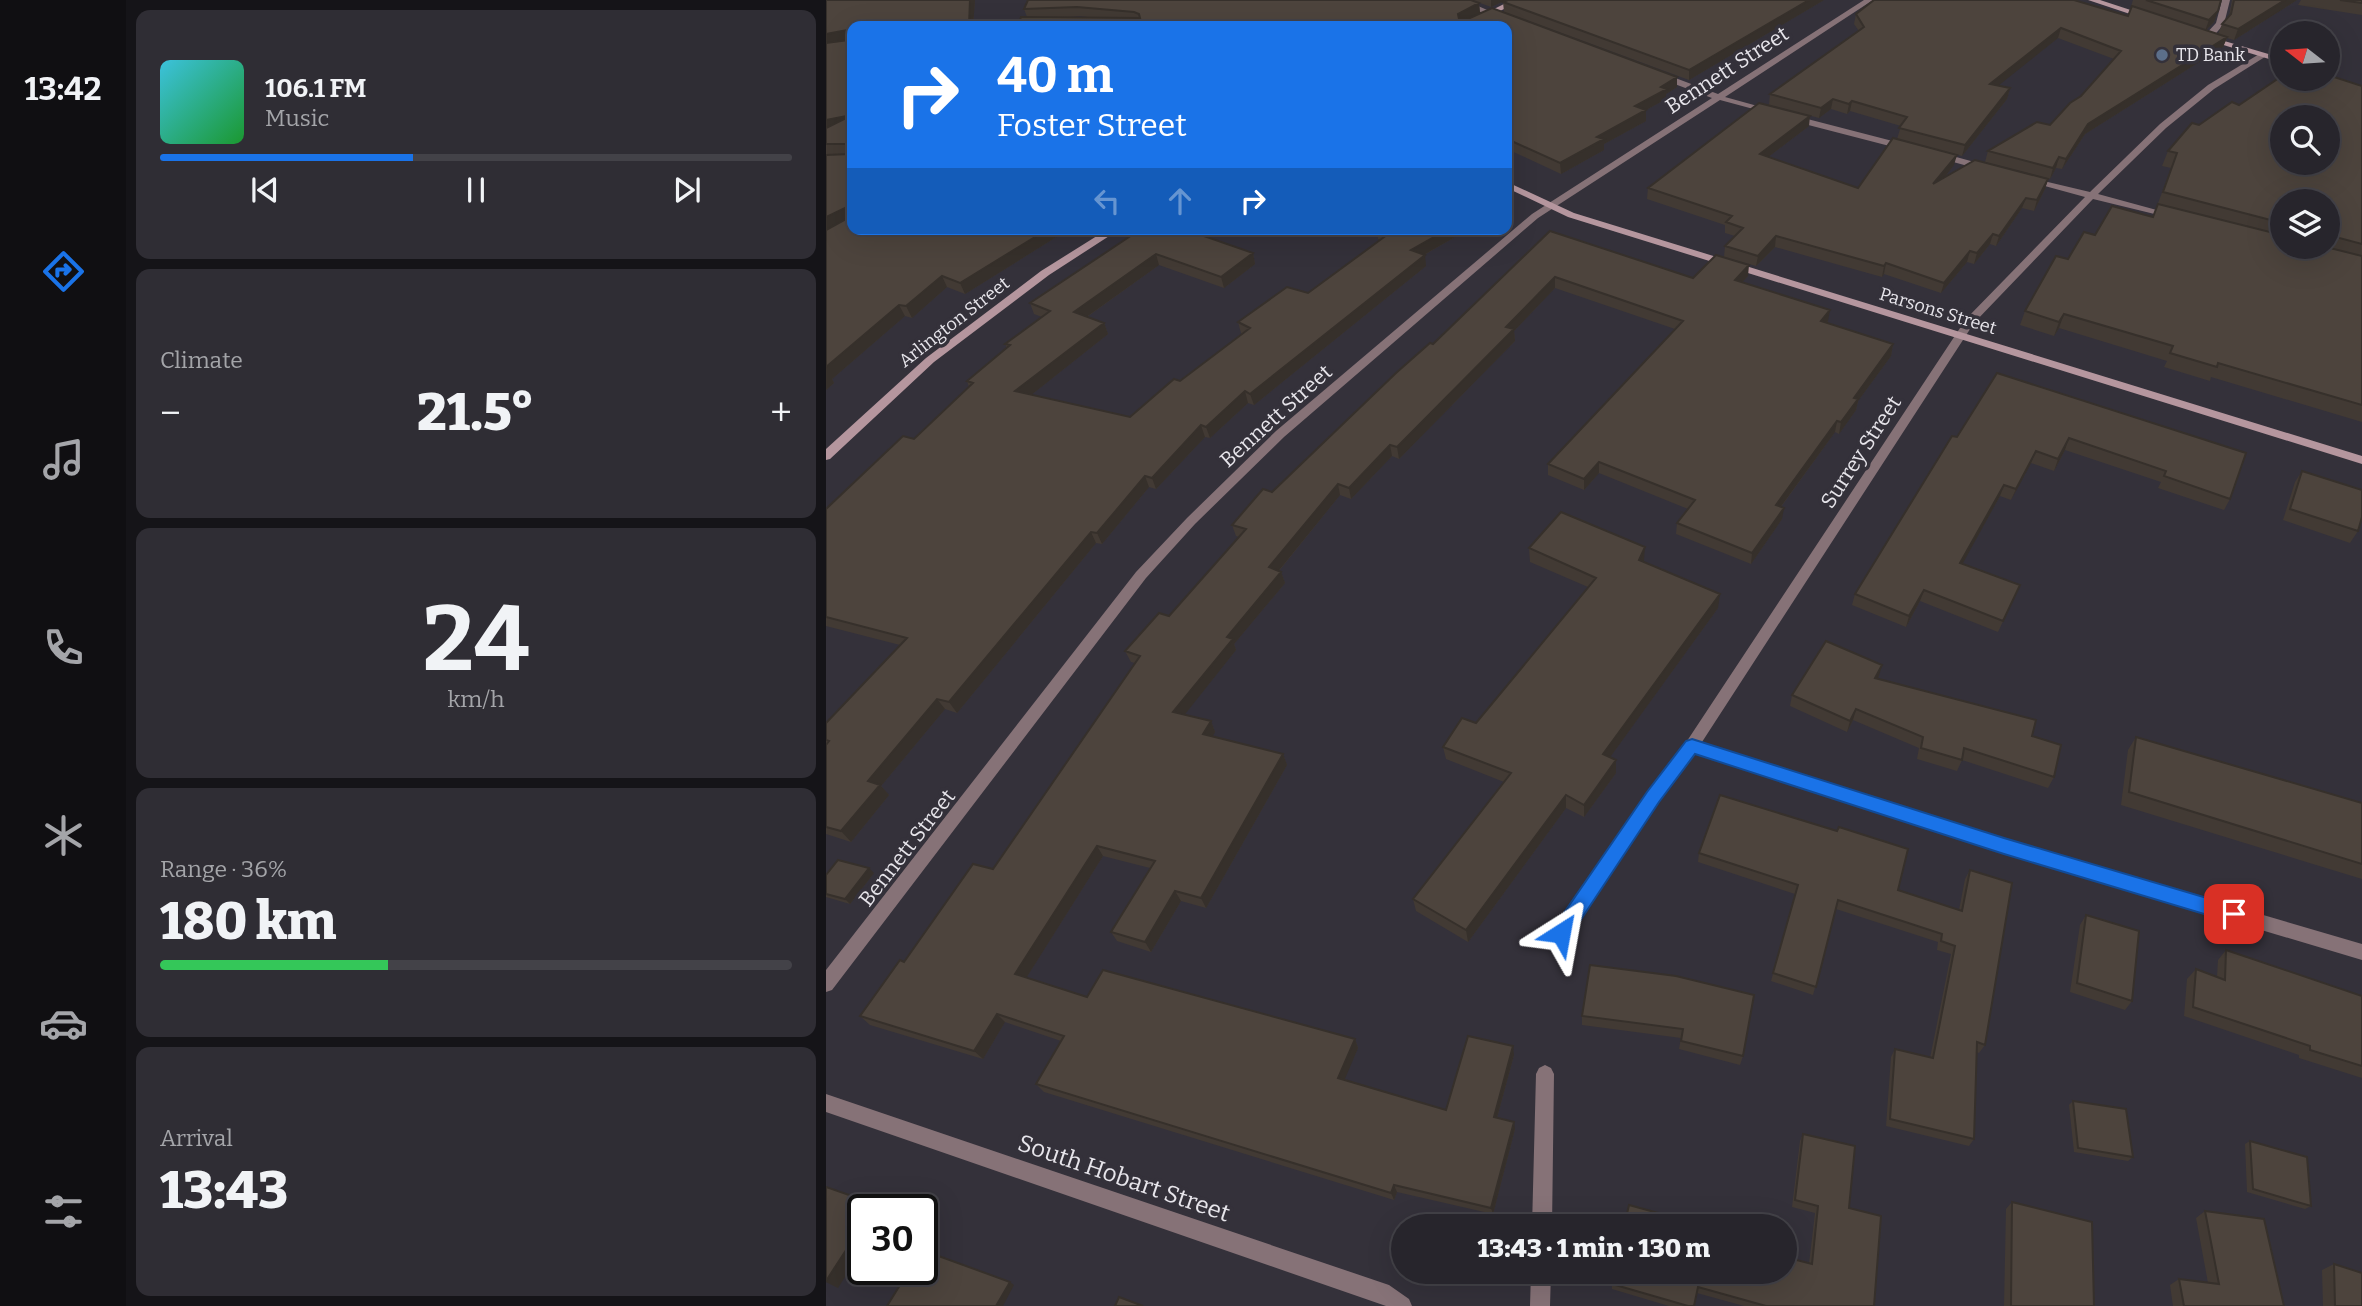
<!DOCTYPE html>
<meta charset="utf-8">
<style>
:root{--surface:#27252c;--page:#2f2d34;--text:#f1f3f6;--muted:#a4a5a9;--line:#434248;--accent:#1a73e8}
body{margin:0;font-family:Bitter,serif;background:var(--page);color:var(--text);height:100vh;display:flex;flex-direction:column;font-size:26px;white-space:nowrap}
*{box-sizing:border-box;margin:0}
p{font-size:23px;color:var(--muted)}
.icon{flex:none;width:38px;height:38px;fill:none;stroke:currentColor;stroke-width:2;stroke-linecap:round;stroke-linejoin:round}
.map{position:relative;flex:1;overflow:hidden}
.drawer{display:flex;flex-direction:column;gap:10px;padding:10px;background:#151418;width:700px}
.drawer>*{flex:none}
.banner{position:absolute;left:21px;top:21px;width:665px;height:214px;border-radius:14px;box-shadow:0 7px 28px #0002,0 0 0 2px var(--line);background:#1a73e8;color:#fff;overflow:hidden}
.needle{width:46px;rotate:287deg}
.controls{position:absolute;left:1444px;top:21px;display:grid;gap:14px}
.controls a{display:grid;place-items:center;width:70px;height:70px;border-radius:50%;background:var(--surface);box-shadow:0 7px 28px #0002,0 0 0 2px var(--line);font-size:35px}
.speed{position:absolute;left:21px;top:1194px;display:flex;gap:14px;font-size:35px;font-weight:700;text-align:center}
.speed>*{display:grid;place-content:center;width:91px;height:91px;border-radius:50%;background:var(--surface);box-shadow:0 7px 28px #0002,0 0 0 2px var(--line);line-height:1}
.speed .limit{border:4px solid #111;border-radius:10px;background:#fff;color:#111}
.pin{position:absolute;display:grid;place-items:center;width:60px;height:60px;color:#fff;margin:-30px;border-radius:14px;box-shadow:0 4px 10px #0006}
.me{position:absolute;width:77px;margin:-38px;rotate:34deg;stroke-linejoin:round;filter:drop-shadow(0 0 5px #0008)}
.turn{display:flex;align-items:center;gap:24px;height:147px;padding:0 35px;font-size:32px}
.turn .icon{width:91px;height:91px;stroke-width:2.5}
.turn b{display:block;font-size:49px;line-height:60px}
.lanes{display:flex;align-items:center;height:66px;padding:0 35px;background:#0003;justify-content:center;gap:35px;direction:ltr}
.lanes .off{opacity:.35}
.big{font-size:52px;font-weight:800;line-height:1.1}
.drawer .card{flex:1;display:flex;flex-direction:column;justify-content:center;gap:10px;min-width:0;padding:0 24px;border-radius:14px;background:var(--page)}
.drawer .dial{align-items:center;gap:0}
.dial b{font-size:91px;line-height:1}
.song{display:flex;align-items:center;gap:21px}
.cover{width:84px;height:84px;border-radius:10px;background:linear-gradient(135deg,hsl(190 70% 55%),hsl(130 70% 35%))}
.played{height:7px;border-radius:4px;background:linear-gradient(90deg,var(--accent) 40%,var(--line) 40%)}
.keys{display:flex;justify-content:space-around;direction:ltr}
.heat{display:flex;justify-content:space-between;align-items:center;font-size:38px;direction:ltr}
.charge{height:10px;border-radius:5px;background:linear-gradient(90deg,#34c759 36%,var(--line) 0)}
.trip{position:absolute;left:565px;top:1214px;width:406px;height:70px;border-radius:35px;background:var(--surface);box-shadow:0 7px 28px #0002,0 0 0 2px var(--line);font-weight:800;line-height:70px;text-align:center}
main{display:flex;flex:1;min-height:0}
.tab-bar{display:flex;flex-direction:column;width:126px;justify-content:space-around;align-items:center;background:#100f12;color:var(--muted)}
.tab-bar .icon{width:49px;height:49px}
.tab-bar .selected{color:var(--accent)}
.tab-bar b{font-size:32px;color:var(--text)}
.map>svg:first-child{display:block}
</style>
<main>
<nav class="tab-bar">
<b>13:42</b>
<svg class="icon selected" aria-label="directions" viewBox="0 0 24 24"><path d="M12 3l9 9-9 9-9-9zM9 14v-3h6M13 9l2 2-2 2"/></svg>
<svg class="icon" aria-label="music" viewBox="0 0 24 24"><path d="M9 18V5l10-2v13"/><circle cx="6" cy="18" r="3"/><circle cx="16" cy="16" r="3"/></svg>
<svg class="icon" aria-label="phone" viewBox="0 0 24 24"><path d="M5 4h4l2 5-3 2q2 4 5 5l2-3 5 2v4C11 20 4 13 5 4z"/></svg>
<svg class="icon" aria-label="climate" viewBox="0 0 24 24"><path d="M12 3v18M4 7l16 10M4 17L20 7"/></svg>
<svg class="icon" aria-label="car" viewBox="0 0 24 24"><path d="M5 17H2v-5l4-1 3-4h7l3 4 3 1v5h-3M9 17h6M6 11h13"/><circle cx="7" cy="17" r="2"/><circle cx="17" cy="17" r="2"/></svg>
<svg class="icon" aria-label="filters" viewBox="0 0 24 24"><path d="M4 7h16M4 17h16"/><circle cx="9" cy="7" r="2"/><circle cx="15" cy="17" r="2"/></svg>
</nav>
<section class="drawer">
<div class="card">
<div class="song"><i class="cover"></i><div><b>106.1 FM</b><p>Music</p></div></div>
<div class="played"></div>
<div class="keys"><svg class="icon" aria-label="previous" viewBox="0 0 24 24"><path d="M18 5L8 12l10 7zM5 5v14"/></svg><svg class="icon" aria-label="pause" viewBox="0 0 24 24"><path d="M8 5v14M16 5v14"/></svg><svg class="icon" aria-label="next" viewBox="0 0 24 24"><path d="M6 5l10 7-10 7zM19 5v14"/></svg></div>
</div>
<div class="card"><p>Climate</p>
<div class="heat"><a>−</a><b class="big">21.5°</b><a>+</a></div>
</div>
<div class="card dial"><b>24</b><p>km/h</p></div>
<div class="card"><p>Range · 36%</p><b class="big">180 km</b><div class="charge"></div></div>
<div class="card"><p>Arrival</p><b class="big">13:43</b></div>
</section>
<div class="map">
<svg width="1536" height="1306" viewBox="0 0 1536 1306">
<rect width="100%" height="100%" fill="#34313a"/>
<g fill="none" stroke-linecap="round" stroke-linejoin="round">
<path fill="#867277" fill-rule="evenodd" d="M627 0H638L680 18 673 20Z
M1038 0H1047L899 97 946 110V114L894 100 712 218 458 437 369 524 320 578 6 990 0 992V970L310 572 361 518 450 431 706 214 886 98 830 77V73H836L892 94Z
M1396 0H1404L1398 24 1385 39H1379V35L1390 23Z
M1435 53 1442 55 1388 89 1340 128 1272 194 1349 215V219L1267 199 1148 323 876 742 1178 839 1536 944V960L1178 853 869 752 832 802 741 938 735 941 729 938 727 933 729 928 822 792 861 741 1140 319 1259 197 1201 181V177L1264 192 1334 124 1382 85Z
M966 115 1082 145 1083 147 1079 150 963 120V116Z
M1112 152 1163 166 1165 168 1160 171 1109 157 1107 155Z
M388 229H399L400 230 395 233Z
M719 1065 725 1068 728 1074 726 1227H706L710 1074 713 1068Z
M0 1094 563 1285 583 1299 586 1306H560L0 1112Z
M705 1272H725L724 1306H704Z"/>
<path fill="#b5969e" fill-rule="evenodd" d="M686 0H696L644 26H634Z
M1262 0H1274L1326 17 1319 19Z
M212 20H215V24L154 26 158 24Z
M1378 35 1456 58V63L1378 39Z
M681 182 748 213 1536 456V464L742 217 681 188Z
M282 229H294L223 275 108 362 4 459 0 460V449L100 358 215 271Z"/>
</g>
<path fill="#423a34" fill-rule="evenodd" d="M0 0H149L147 26H26V229H243L139 294 121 287 86 318 79 316 6 379 8 383 0 390Z
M202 0H645L653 3 654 13 643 18 666 8 851 77V87L840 94V99L820 110V121L778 144V150L735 174 681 149V26H192L195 17H201L198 9ZM254 16 269 18H232Z
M646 0H680L665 7Z
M998 0 863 80 678 12 677 2Z
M1307 0H1395L1388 22 1380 30 1392 34 1396 24 1403 17 1406 0H1471L1408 40 1401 38 1397 47 1259 134 1236 169 1230 168 1224 179 1159 162 1162 151 1224 125 1255 96 1288 59 1232 38 1172 85 1184 88 1181 99 1136 156 1071 139 1075 126 1024 111 1021 114 1005 109 993 118 943 105 944 94 1033 31 1028 24 1030 14 1302 16Z
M1475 0H1536V15L1472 5Z
M1536 86V422L1385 377 1384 381 1338 367 1341 361 1233 328 1228 336 1194 325 1199 311 1242 259 1269 235 1327 217 1345 168 1336 166 1342 151 1373 125 1413 105ZM1456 201H1502V247H1456Z
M983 126 942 157 1032 188 1128 165 1118 178 1222 179 1219 189 1208 211 1196 208 1170 246 1164 244 1148 264 1141 262 1115 293 1058 274 1056 277 949 247 930 266 898 257 899 246 909 236 899 233V225L821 199 822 188Z
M315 229H381L375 233 376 235 427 253 429 264 398 288 333 265 261 317 278 323 282 334 205 395 304 417 416 334 415 333 412 322 482 293 555 240 552 239 551 229H643L598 255 600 266 428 405 422 403 384 438 379 437 330 489 323 487 276 544 270 543 131 713 119 709 55 786 63 795 25 842 0 834V723L74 645 0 626V509L88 439 143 387 141 381 181 348 179 344 216 317 208 314 204 303Z
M724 231 867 278 922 276 916 282 1002 321 1001 323 1067 344 1065 356 1032 401 1030 410 1013 434 1009 432 955 507 956 519 925 564 850 534 851 523 862 509 773 473 758 490 722 475V464L849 329 729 288 688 331 689 341 573 459 566 456 525 499 514 495 453 571 455 572 459 583 408 644 410 650 358 715 385 721 389 732 386 736 457 754 461 765 380 908 355 901 325 952 291 941 285 932 324 868 277 856 200 978 261 997 529 1039 532 1048 518 1079 620 1110 688 1055 671 1118 689 1129 667 1214 571 1192 568 1200 218 1092 210 1084 235 1041 179 1022 157 1059 44 1025 34 1016 78 962 167 869 309 663 305 662 299 651 343 616 413 537 410 536 406 525 446 492 607 344Z
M1171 373 1404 499 1398 510 1332 488 1335 482 1239 450 1228 471 1205 463 1185 500 1174 496 1136 563 1189 596 1172 632 1094 601 1080 627 1026 605 1029 594 1131 437Z
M1476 471 1532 531 1524 543 1457 520 1469 482Z
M703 548 818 560V562L892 608 784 757 790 773 758 817 740 808 642 942 590 911 587 899 678 782 620 759 617 747 650 723 762 587 704 562Z
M1053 676 1051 679 1206 736 1228 777 1222 788 1136 760 1131 771 1091 759 1093 748 1027 720 1021 732 964 706 966 695Z
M1310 737 1536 803V879L1295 805 1302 750Z
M873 853 1072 890 1133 910 1139 879 1144 870 1159 1045 1153 1053 1151 1052 1148 1139 1143 1146 1060 1126 1065 1057 1069 1049 1104 1058 1125 954 1111 950 1112 942 1010 909 987 995 945 981 969 894 872 862Z
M48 873 24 904 0 897V875Z
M1260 915 1306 1001 1299 1010 1244 992 1254 925Z
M1400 950 1536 996V1078L1473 1058V1055L1358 1016 1361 979 1370 969 1391 977 1392 960Z
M764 965 917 1056 914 1065 853 1049 855 1038 756 1025V1016Z
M1247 1101 1307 1157 1302 1161 1248 1152 1243 1105Z
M977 1134 1023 1208 1048 1306H918L871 1293 868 1306H843L786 1289V1284L983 1264 989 1213 966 1207 974 1141Z
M1424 1141 1485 1206 1479 1209 1421 1192 1419 1144Z
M1186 1202 1268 1306H1178L1180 1209Z
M1379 1211 1458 1306H1347L1344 1285 1353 1279 1382 1283 1370 1218Z
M1508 1264 1536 1306H1497L1496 1270Z"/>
<path fill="#36302b" d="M144 0H149L147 26H143Z
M665 0H680L665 7Z
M983 0H998L863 80V70Z
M1459 0H1471L1408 40 1412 29Z
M653 3 654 13 633 24 632 14Z
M1392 11 1388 22 1379 31 1383 20Z
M1235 28 1232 38 1162 94 1164 84Z
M21 30 26 40 0 45V34Z
M1401 37 1397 47 1259 134 1236 169 1240 159 1262 124Z
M851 77V87L840 94V99L809 116V106L835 87Z
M1184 88 1181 99 1136 156 1139 145Z
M1007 99 1005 109 993 118 995 108Z
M1026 101 1024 111 1021 114 1023 104Z
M820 110V121L778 144V150L735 174 734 163 771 137Z
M26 115 0 131V120Z
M984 116 983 126 933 164 934 154Z
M1131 155 1128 165 1105 195 1107 184Z
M1233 157 1230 168 1224 179 1227 168Z
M1222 179 1219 189 1208 211 1211 200Z
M1200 198 1196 208 1170 246 1173 236Z
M21 207 26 218 0 231V217Z
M222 229H243L139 294 134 283Z
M364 229H381L375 233 378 243Z
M622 229H643L587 261 585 250Z
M1167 234 1164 244 1148 264 1151 253Z
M950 236 949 247 930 266 932 256Z
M1144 251 1141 262 1115 293 1118 283Z
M427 253 429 264 398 288 395 277Z
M330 254 333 265 252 323 248 312Z
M599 255 600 266 428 405 424 394Z
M1060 263 1058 274 1056 277 1058 266Z
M923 265 922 276 908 291 909 280Z
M116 276 121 287 86 318 80 306Z
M729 277V288L688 331 689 341 573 459 571 447 680 327Z
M73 305 79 316 6 379 8 383 0 390V367Z
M1004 310 1002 321 993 332 995 321Z
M1238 314 1233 328 1228 336 1233 322Z
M278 323 282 334 195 403 189 391Z
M1067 344 1065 356 1032 401 1030 410 1013 434 1015 422 1028 398Z
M419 391 422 403 384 438 380 427Z
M1011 421 1009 432 948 516 950 505Z
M375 425 379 437 330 489 326 478Z
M1243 438 1239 450 1228 471 1232 459Z
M564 445 566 456 525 499 523 488Z
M1210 451 1205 463 1185 500 1190 489Z
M773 462V473L758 490V479Z
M319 476 323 487 276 544 271 533Z
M512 484 514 495 446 579 443 567Z
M1178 485 1174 496 1131 574 1134 563Z
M958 508 956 519 925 564 926 553Z
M265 532 270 543 131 713 123 702Z
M819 547 818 560 813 574V560Z
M455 572 459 583 408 644 410 650 352 723 347 712 401 637Z
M1098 590 1094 601 1080 627 1083 616Z
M894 594 892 608 777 767V754Z
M1056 665 1053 676 1045 689 1049 678Z
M111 699 119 709 55 786 63 795 25 842 15 831 42 781Z
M1030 709 1027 720 1021 732 1024 721Z
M385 721 389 732 382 745 377 734Z
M457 754 461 765 380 908 375 898Z
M790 760V773L758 817V805Z
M740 795V808L642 942 640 930Z
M271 846 277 856 197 983 189 974Z
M43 868 48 873 24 904 19 899Z
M349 891 355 901 325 952 319 942Z
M171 1014 179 1022 157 1059 148 1051Z
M529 1039 532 1048 516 1086 512 1078Z
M687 1046 688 1055 669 1125 668 1117Z
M688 1122 689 1129 667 1214 665 1208Z
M568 1185 571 1192 568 1200 565 1193Z
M49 1204 57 1209H46Z
M37 1224V1249L12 1288 0 1282Z
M184 1282 188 1285 177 1306H170Z"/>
<path fill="#4d443d" stroke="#36302b" stroke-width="2" fill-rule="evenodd" d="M0 0H144L143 26H26V115L0 120V43L22 40 24 33 21 30 0 34Z
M202 0H645L653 3 632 14 633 19 644 18 666 8 851 77 835 87 841 89 809 106 820 110 771 137 778 139 734 163 681 139V26H192L195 17 314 18 313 14 308 12 251 7 198 9Z
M682 0H983L863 70 677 2Z
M1048 0H1248L1302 16 1306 6 1401 37 1262 124 1240 159 1233 157 1227 168 1162 151 1211 122 1224 125 1244 103 1255 96 1295 51 1235 28 1164 84 1184 88 1139 145 1073 128 1081 117 1026 101 1023 104 1007 99 995 108 944 94 1038 27 1030 14Z
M1320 0H1395L1392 11 1383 20Z
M1408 0H1459L1412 29 1396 24 1405 14Z
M1514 0H1536V3Z
M1502 75 1536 86V244L1502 235V201H1456V223L1337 192 1351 153 1342 151 1366 123 1373 125 1406 102 1413 105 1456 76V79H1502ZM1456 117H1502V163H1456Z
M933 103 984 116 934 154 1032 188 1067 138 1131 155 1107 184 1149 160 1222 179 1211 200 1200 198 1173 236 1167 234 1151 253 1144 251 1118 283 1060 263 1058 266 950 236 932 256 899 246 917 228 900 222 906 216 822 188Z
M26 115V229H222L134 283 116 276 80 306 73 305 0 367V230L22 218 21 207 0 217V155L23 154V146L21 144H0V128Z
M1332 204 1456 235V247H1500L1536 256V405L1392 363 1391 367 1344 353 1347 346 1238 314 1233 322 1199 311 1230 256 1242 259 1258 232 1269 235 1286 206 1327 217Z
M315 229H367L375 232 372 234 427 253 395 277 330 254 248 312 278 323 189 391 304 417 348 379 354 381 424 328 412 322 461 287 482 293 565 232 555 229H622L585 250 599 255 424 394 419 391 380 427 375 425 326 478 319 476 271 533 265 532 123 702 111 699 42 781 54 785 15 831 0 827V745L3 741 0 740V723L81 638 0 617V509L77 436 88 439 147 383 141 381 184 345 179 344 224 311 204 303Z
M724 231 867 278 890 255 923 265 909 280 1004 310 995 321 1067 344 1028 398 1032 399 1015 422 1011 421 950 505 958 508 926 553 851 523 869 500 773 462 758 479 722 464 857 321 729 277 680 327 688 329 571 447 564 445 523 488 512 484 443 567 455 572 401 637 407 639 347 712 385 721 377 734 457 754 375 898 349 891 319 942 285 932 329 861 271 846 189 974 261 997 277 970 529 1039 512 1078 620 1110 642 1036 687 1046 668 1117 688 1122 665 1208 568 1185 565 1193 210 1084 238 1036 171 1014 148 1051 34 1016 74 960 78 962 147 864 167 869 314 656 299 651 333 613 343 616 420 529 406 525 437 489 446 492 570 373 604 343 607 344Z
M1171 373 1420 453 1404 499 1338 476 1340 471 1243 438 1232 459 1210 451 1190 489 1178 485 1134 563 1194 585 1177 621 1098 590 1083 616 1029 594 1126 436 1131 437Z
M1476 471 1536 490V517L1532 531 1464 509Z
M735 512 819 547 813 560 894 594 777 754 790 760 758 805 740 795 640 930 587 899 685 773 617 747 636 718 650 723 770 578 703 548Z
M1000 641 1056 665 1049 678 1210 720 1206 736 1235 745 1228 777 1138 748 1136 760 1095 748 1097 737 1030 709 1024 721 966 695Z
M1310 737 1536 803V864L1303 792Z
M894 795 1011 831 1013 827 1082 849 1072 890 1136 911 1144 870 1186 883 1159 1045 1151 1042 1148 1139 1064 1119 1069 1049 1107 1058 1129 946 1115 941 1116 934 1012 900 990 987 947 973 972 885 873 853Z
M12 860 43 868 19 899 0 894V875Z
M1260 915 1313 931 1306 1001 1251 983Z
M1400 950 1536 996V1066L1484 1050V1046L1367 1007 1370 969 1399 980Z
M764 965 850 976 928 995 917 1056 855 1041 857 1029 756 1016Z
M1247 1101 1300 1109 1307 1157 1252 1148Z
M977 1134 1029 1146 1023 1208 1055 1216 1048 1306H940L872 1287 868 1306H862L786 1284 788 1272H959V1257L986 1264 992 1206 969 1200Z
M1424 1141 1481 1157 1485 1206 1427 1189Z
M0 1187 49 1204 46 1209H37V1224L0 1281Z
M1186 1202 1266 1222 1268 1306H1185Z
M803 1205 883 1227H798Z
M1379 1211 1438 1219 1458 1306H1358L1353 1279 1393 1284Z
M96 1250 184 1282 170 1306H61L84 1269H96Z
M1508 1264 1536 1273V1306H1509Z
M293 1297 317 1306H289Z"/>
<path fill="#1a73e8" stroke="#114b97" stroke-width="2" d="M866 739 1178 838 1408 906 1415 908 1418 914 1415 920 1408 923 1178 854 869 754 833 802 742 939 735 941 729 939 726 933 729 926 821 792 860 741Z"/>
<circle fill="#5c6f8a" stroke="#34313a" stroke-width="2.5" cx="1336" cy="55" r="7"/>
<g text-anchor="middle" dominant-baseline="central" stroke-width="7" stroke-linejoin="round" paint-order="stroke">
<g font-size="18" fill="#e7e5eb" stroke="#34313a" text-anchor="start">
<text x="1350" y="55">TD Bank</text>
</g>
<g font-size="18" fill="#e7e5eb" stroke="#34313a">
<text transform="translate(1112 311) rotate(17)">Parsons Street</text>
<text transform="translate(128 322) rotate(-38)">Arlington Street</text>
</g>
<g font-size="21" fill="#e7e5eb" stroke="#34313a">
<text transform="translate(901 70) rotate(-33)">Bennett Street</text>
<text transform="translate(450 416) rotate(-42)">Bennett Street</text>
<text transform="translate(1035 452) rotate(-57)">Surrey Street</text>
<text transform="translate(81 848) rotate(-52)">Bennett Street</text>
</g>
<g font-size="24" fill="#e7e5eb" stroke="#34313a">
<text transform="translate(298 1178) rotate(19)">South Hobart Street</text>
</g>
</g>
</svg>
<div class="controls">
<a><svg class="needle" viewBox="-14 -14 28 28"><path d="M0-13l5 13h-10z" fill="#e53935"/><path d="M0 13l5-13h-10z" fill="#a4a5a9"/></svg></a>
<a><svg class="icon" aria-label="search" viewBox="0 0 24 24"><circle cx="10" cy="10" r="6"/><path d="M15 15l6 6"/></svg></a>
<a><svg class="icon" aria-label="layers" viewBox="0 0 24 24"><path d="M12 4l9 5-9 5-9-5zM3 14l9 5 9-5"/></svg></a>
</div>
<div class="speed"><div class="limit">30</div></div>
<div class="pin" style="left:1408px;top:914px;background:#d93025"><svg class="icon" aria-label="arrive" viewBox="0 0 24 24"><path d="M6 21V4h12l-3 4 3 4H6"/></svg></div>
<svg class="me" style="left:735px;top:933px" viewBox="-20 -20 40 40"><path d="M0-17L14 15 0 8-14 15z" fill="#1a73e8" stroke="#fff" stroke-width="4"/></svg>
<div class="trip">13:43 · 1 min · 130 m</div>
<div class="banner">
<div class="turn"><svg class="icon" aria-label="right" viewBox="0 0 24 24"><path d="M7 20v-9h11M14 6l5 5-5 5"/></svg><div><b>40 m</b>Foster Street</div></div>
<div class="lanes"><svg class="icon off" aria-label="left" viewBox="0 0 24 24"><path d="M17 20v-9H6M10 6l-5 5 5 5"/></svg><svg class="icon off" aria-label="ahead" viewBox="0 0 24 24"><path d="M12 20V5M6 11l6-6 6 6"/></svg><svg class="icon" aria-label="right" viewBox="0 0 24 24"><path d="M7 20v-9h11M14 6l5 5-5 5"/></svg></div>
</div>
</div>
</main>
